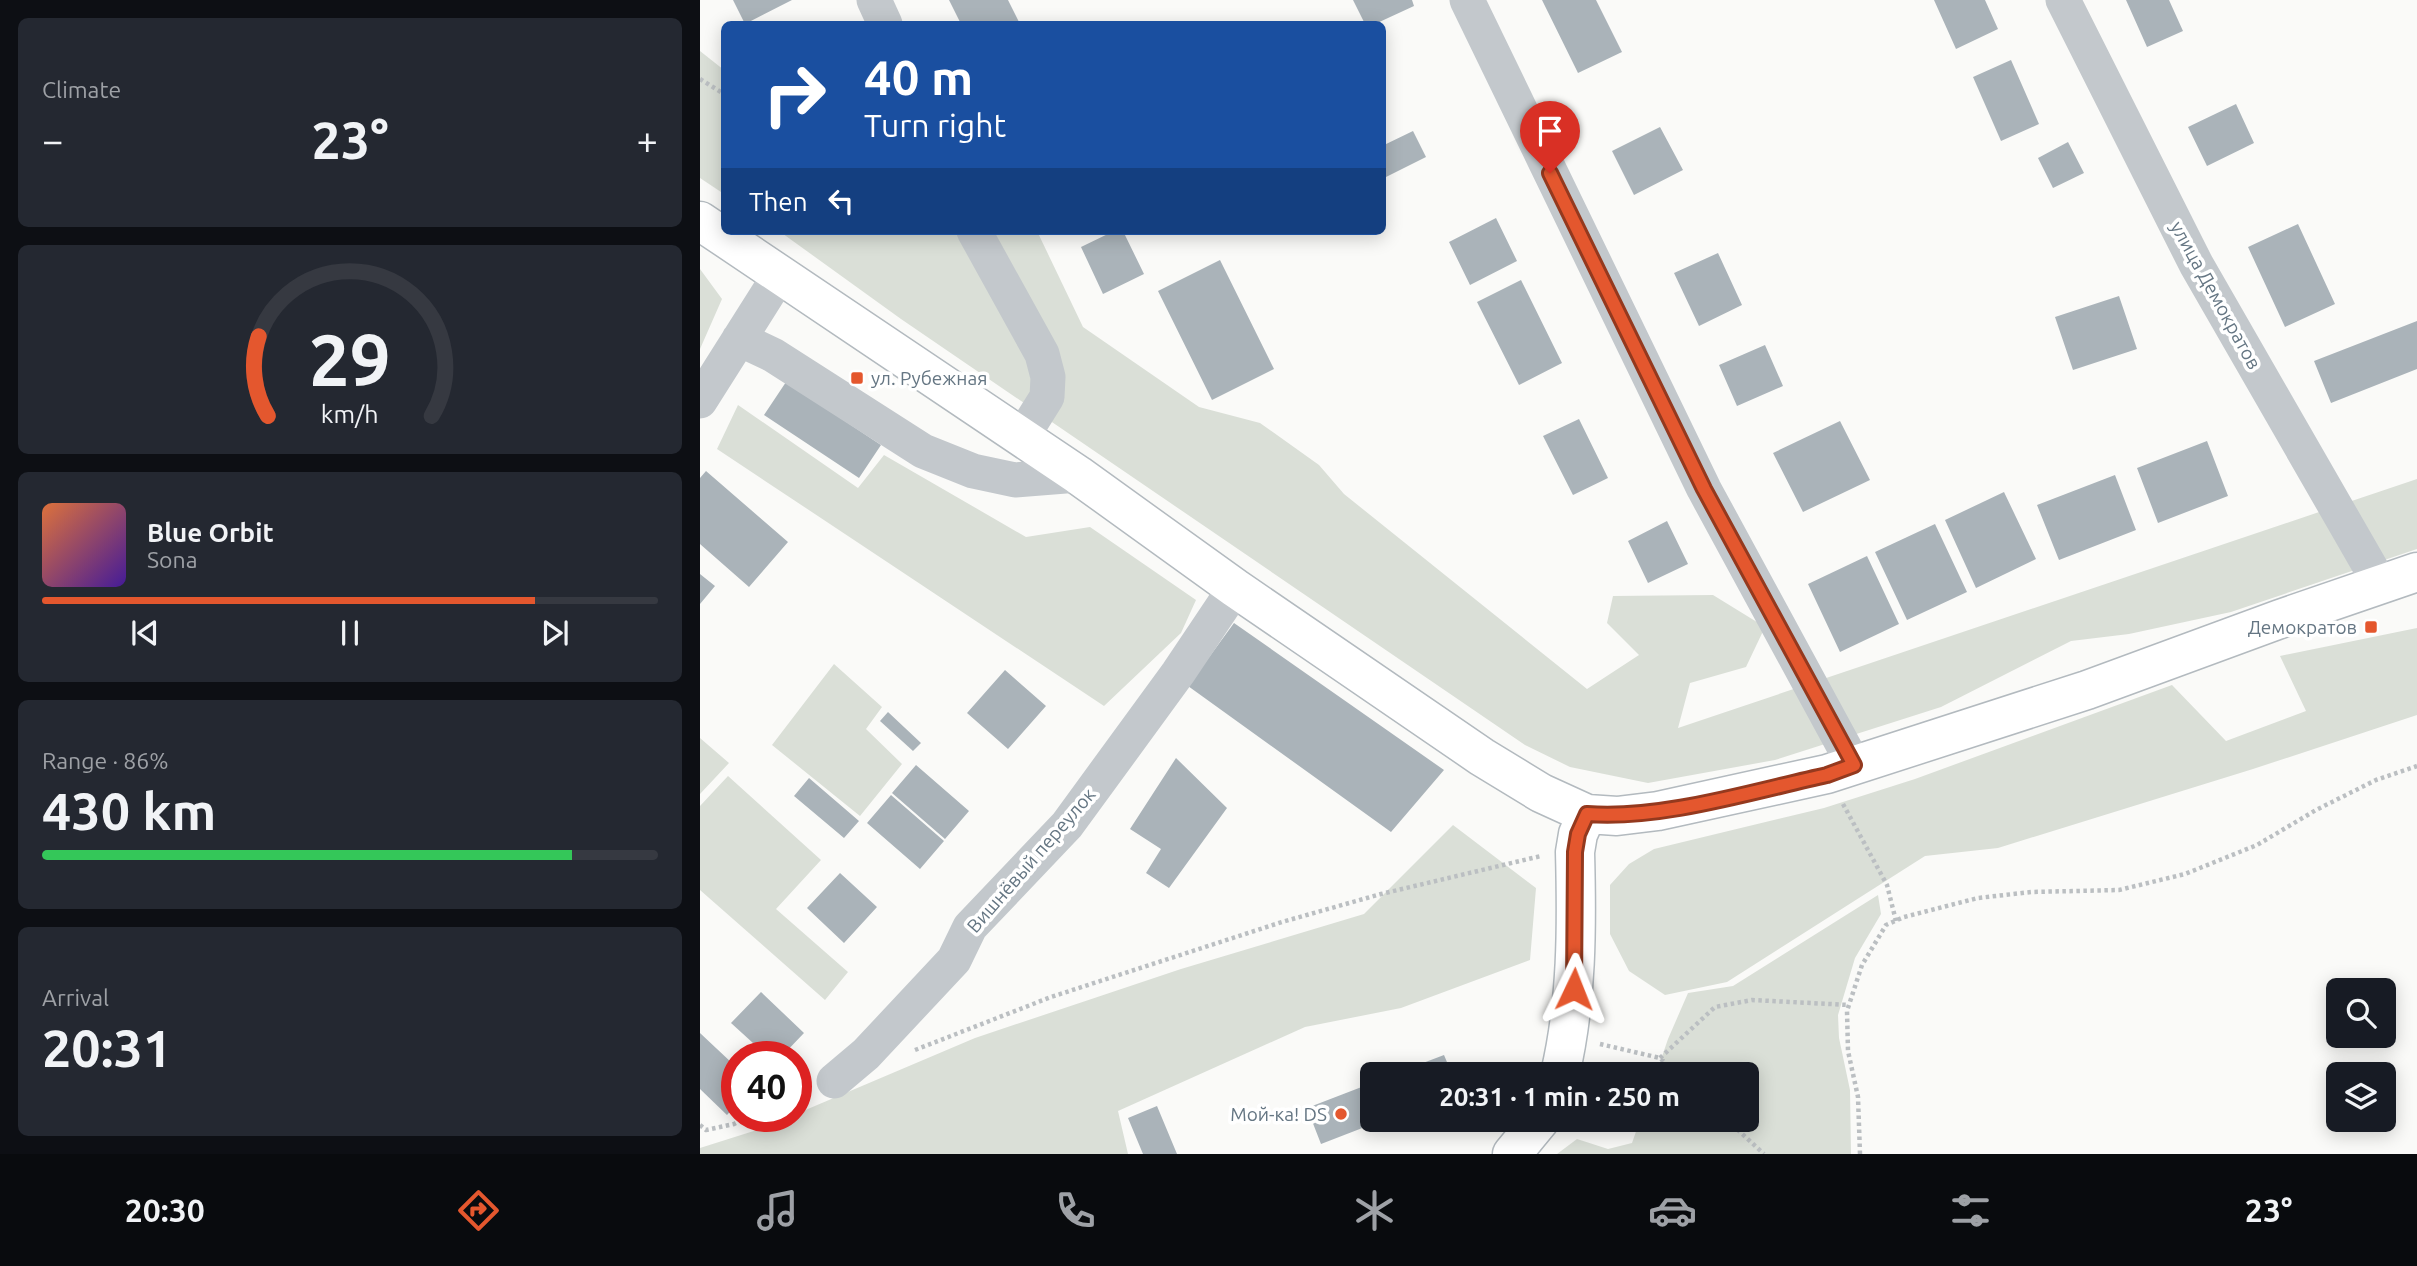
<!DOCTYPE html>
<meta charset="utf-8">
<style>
:root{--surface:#171b24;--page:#242831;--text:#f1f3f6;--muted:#9ea1a6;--line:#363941;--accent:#e4572e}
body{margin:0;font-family:Ubuntu,sans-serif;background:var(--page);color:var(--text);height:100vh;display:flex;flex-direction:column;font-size:26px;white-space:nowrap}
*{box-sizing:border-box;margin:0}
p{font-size:23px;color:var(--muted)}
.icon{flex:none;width:38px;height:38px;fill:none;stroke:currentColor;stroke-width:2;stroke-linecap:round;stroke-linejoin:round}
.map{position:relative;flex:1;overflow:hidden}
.details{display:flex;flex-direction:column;gap:18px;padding:18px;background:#0d0f14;width:700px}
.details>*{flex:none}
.hud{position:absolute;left:21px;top:21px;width:665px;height:214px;border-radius:10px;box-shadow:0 4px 18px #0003;background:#1a4fa0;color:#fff;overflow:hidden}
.buttons{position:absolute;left:1626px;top:978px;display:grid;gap:14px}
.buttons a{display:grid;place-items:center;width:70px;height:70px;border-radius:10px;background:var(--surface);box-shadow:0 4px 18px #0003;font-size:35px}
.speed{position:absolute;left:21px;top:1041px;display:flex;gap:14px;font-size:35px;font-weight:700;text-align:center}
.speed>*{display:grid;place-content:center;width:91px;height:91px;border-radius:50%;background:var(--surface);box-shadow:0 4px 18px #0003;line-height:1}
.speed .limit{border:10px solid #d22;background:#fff;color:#111}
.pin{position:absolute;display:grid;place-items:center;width:60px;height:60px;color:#fff;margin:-72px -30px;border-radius:50% 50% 50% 0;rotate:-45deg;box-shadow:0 0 7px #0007}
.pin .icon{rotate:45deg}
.me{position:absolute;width:77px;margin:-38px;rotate:2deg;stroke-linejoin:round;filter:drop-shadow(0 0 5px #0008)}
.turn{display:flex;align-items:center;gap:24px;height:147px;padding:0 28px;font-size:32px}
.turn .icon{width:91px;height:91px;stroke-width:2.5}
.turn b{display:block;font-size:49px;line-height:60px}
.then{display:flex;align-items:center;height:66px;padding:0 28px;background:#0003;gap:14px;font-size:26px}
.big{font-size:52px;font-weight:700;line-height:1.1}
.details .card{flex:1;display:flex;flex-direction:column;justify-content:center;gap:10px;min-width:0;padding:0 24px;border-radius:10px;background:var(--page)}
.details .dial{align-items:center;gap:0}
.dial svg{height:182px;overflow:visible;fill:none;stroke:var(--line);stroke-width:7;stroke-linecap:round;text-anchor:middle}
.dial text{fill:var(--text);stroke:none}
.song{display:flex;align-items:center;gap:21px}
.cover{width:84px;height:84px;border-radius:10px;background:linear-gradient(135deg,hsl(20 70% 55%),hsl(260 70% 35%))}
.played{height:7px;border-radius:4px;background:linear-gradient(90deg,var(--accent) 80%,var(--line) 80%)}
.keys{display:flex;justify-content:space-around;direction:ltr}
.heat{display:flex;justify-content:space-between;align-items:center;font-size:38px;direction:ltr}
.charge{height:10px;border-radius:5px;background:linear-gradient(90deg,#34c759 86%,var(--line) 0)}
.trip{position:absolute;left:660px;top:1062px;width:399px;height:70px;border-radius:10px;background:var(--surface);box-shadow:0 4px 18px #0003;font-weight:700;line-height:70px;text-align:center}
.tabs{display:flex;height:112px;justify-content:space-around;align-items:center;background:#090b0e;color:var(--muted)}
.tabs .icon{width:49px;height:49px}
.tabs .on{color:var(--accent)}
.tabs b{font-size:32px;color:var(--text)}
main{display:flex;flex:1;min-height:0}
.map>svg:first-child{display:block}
</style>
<main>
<section class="details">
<div class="card"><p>Climate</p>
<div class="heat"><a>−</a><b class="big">23°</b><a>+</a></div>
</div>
<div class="card dial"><svg viewBox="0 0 100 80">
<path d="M14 69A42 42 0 1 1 86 69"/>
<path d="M14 69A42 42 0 0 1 10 34" stroke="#e4572e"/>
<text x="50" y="56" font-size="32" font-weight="700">29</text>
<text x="50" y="72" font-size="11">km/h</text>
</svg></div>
<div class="card">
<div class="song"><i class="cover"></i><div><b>Blue Orbit</b><p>Sona</p></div></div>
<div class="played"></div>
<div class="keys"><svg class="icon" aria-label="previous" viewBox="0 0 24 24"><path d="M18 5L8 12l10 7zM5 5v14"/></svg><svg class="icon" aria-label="pause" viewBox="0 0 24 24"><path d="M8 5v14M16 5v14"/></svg><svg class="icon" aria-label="next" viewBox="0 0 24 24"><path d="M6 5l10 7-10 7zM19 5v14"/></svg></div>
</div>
<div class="card"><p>Range · 86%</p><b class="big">430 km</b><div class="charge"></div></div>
<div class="card"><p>Arrival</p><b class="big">20:31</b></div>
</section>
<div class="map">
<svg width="1717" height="1154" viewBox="0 0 1717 1154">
<rect width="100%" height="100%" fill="#fafaf8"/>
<path fill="#dadfd7" d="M0 51 24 70V194L0 178Z
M79 231H337L383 327 499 407 560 423 619 465 644 494 887 689 939 655 907 623 913 596 1013 595 1065 627 1046 667 990 683 978 728 1717 479V549L1531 612 1429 634 1371 641 1241 707 1075 760 948 783 870 767 825 745 201 319Z
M0 269 22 299 0 349Z
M38 405 158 488 184 455 326 537 390 527 496 600 481 633 404 706 17 449Z
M1717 628V715L1553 769 1298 848 1225 856 1027 982 965 995 929 971 910 934V885L929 864 954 849 1124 808 1215 779 1472 685 1526 741 1606 711 1580 656Z
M134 664 182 707 166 729 202 764 160 816 72 745Z
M0 738 29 763 0 794Z
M28 776 121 860 76 909 148 972 125 1000 0 890V806Z
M753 825 836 888 830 960 701 1008 605 1027 418 1111 428 1154H0V1148L60 1129 89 1117 96 1116V1114L275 1038 481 969 664 914Z
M1178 895 1181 914 1155 958 1138 1015 1139 1038 1150 1090 1151 1154H857L877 1139 908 1149 932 1143 940 1120H1046V1074H956L968 1039 988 993 1033 986Z"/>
<path fill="#aab3b9" d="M33 0H92L45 24Z
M249 0H308L320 24H261Z
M653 0H712L714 6 675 24H665Z
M842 0H896L922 52 878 73Z
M1234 0H1285L1298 29 1256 49Z
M1426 0H1469L1483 31 1447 47Z
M1311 60 1339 124 1301 141 1273 77Z
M1536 104 1554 143 1507 166 1488 127Z
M960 127 983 170 934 195 912 151Z
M713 131 726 157 682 179V146Z
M1368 142 1384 173 1353 188 1338 158Z
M796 218 817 261 770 285 749 242Z
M1598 224 1635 304 1585 327 1548 247Z
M414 231H423L444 274 403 294 381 247Z
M1018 253 1042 305 999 326 974 273Z
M520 260 574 369 512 400 458 291Z
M821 280 862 363 819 385 777 302Z
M1419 296 1437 349 1373 370 1355 317Z
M1717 321V369L1631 403 1614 361Z
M1065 345 1083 386 1037 406 1019 365Z
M86 382 181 445 159 478 64 415Z
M879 419 908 478 873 495 843 436Z
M1140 421 1170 480 1103 512 1073 453Z
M1507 441 1528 496 1458 523 1437 468Z
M6 471 88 542 49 587 0 544V478Z
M1415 475 1436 530 1359 560 1337 505Z
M1304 492 1336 559 1276 588 1245 520Z
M967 521 988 564 948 583 928 541Z
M1235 524 1267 592 1207 620 1175 552Z
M1167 556 1199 624 1140 652 1108 584Z
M0 574 15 586 0 604Z
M534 623 744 770 691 832 488 686Z
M305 670 346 706 308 749 267 713Z
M188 712 221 743 213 751 180 721Z
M476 758 527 808 469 888 446 873 461 849 430 829Z
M216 765 269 811 245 839 192 793Z
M109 778 159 821 144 838 94 796Z
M191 795 244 841 220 869 167 823Z
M140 873 177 907 144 943 107 908Z
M61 992 104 1033 81 1057H40L53 1043 31 1023Z
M0 1033 33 1064 37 1060V1104L27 1115 0 1089Z
M744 1055 752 1074H694Z
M672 1083V1120H683L621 1144 607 1108Z
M457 1106 477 1154H443L428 1118Z"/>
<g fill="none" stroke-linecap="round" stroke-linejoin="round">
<defs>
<path id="secondary" d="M0 221 378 475 535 588 782 757 841 793 887 814 917 816 958 811 1127 774 1387 690 1580 619 1717 572
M860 1074C877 1002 877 927 875 852L878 834 887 814
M812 1154 840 1120"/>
</defs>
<use href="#secondary" stroke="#b3babf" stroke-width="41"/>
<path stroke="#bbbfc2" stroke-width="4.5" stroke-dasharray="3.5 3.5" stroke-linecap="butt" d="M0 79 24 94
M1143 804 1187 885 1196 921
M900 1044 960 1058 977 1074
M215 1050 351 997 582 922 681 894 841 856
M960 1058 1015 1007 1052 1000 1149 1005
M96 1093 103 1083
M1027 1120 1064 1154
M0 1125 6 1130 34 1124 49 1116
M1160 1154 1158 1097 1148 1051 1147 1011 1162 965 1186 925 1204 917 1278 898 1331 892 1419 890 1485 874 1557 845 1616 810 1676 780 1717 766"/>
<path stroke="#c3c8cc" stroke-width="35" d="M174 0 185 24
M767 0 1004 489 1154 765
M1363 0 1496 264 1680 584
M274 231 342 354 348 377 347 397 322 437
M39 339 73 355 223 451 273 471 315 480 378 475
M0 401 79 276
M134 1081 166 1054 254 960 270 927 367 825 478 673 535 588"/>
<use href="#secondary" stroke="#fff" stroke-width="38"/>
</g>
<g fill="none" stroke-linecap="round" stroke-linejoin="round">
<defs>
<path id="route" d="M850 173 1004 489 1154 765 1127 775C1054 791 961 820 887 814L878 834 875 852 874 989"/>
</defs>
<use href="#route" stroke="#94391e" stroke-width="18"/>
<use href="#route" stroke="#e4572e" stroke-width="12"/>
</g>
<g fill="#e4572e" stroke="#fff" stroke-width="2.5">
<rect x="150" y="371" width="14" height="14" rx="3.5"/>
<rect x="1664" y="620" width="14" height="14" rx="3.5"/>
<circle cx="641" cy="1114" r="7"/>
</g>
<g text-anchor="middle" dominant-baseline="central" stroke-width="7" stroke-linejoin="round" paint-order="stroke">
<g font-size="19" fill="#657683" stroke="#fff">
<text transform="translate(1516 295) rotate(61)">улица Демократов</text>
<text transform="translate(331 860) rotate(-49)">Вишнёвый переулок</text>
</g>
<g font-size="19" fill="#657683" stroke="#fff" text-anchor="end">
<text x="171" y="378" text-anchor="start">ул. Рубежная</text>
<text x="1657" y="627">Демократов</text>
<text x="627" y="1114">Мой-ка! DS</text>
</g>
</g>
</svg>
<div class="buttons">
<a><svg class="icon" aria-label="search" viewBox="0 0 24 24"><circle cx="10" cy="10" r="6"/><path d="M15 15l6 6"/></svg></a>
<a><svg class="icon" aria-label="layers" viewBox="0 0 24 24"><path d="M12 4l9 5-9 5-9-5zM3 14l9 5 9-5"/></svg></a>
</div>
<div class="speed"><div class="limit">40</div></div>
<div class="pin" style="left:850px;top:173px;background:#d93025"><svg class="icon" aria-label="arrive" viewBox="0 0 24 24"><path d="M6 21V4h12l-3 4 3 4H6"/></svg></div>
<svg class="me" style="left:874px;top:989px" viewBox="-20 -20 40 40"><path d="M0-17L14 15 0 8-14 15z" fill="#e4572e" stroke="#fff" stroke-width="4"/></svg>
<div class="trip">20:31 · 1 min · 250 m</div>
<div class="hud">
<div class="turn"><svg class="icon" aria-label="right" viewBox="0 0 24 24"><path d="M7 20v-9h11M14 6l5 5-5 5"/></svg><div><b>40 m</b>Turn right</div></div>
<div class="then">Then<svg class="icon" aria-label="left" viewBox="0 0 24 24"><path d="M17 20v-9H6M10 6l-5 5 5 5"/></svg></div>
</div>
</div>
</main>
<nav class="tabs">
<b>20:30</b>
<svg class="icon on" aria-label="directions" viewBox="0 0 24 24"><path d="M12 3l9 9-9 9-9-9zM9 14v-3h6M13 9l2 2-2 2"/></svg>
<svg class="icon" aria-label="music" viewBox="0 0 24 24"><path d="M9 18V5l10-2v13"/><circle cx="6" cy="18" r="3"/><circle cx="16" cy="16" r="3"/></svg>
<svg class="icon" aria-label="phone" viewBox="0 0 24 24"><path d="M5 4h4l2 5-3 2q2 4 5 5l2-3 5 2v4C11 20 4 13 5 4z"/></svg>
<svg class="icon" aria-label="climate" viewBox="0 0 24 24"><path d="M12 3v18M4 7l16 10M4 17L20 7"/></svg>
<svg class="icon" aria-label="car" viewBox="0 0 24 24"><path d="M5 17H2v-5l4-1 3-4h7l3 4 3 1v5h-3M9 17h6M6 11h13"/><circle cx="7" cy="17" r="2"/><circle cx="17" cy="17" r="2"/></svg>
<svg class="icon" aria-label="filters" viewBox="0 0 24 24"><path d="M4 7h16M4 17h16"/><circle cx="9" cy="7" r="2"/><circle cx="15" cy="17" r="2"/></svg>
<b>23°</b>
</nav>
